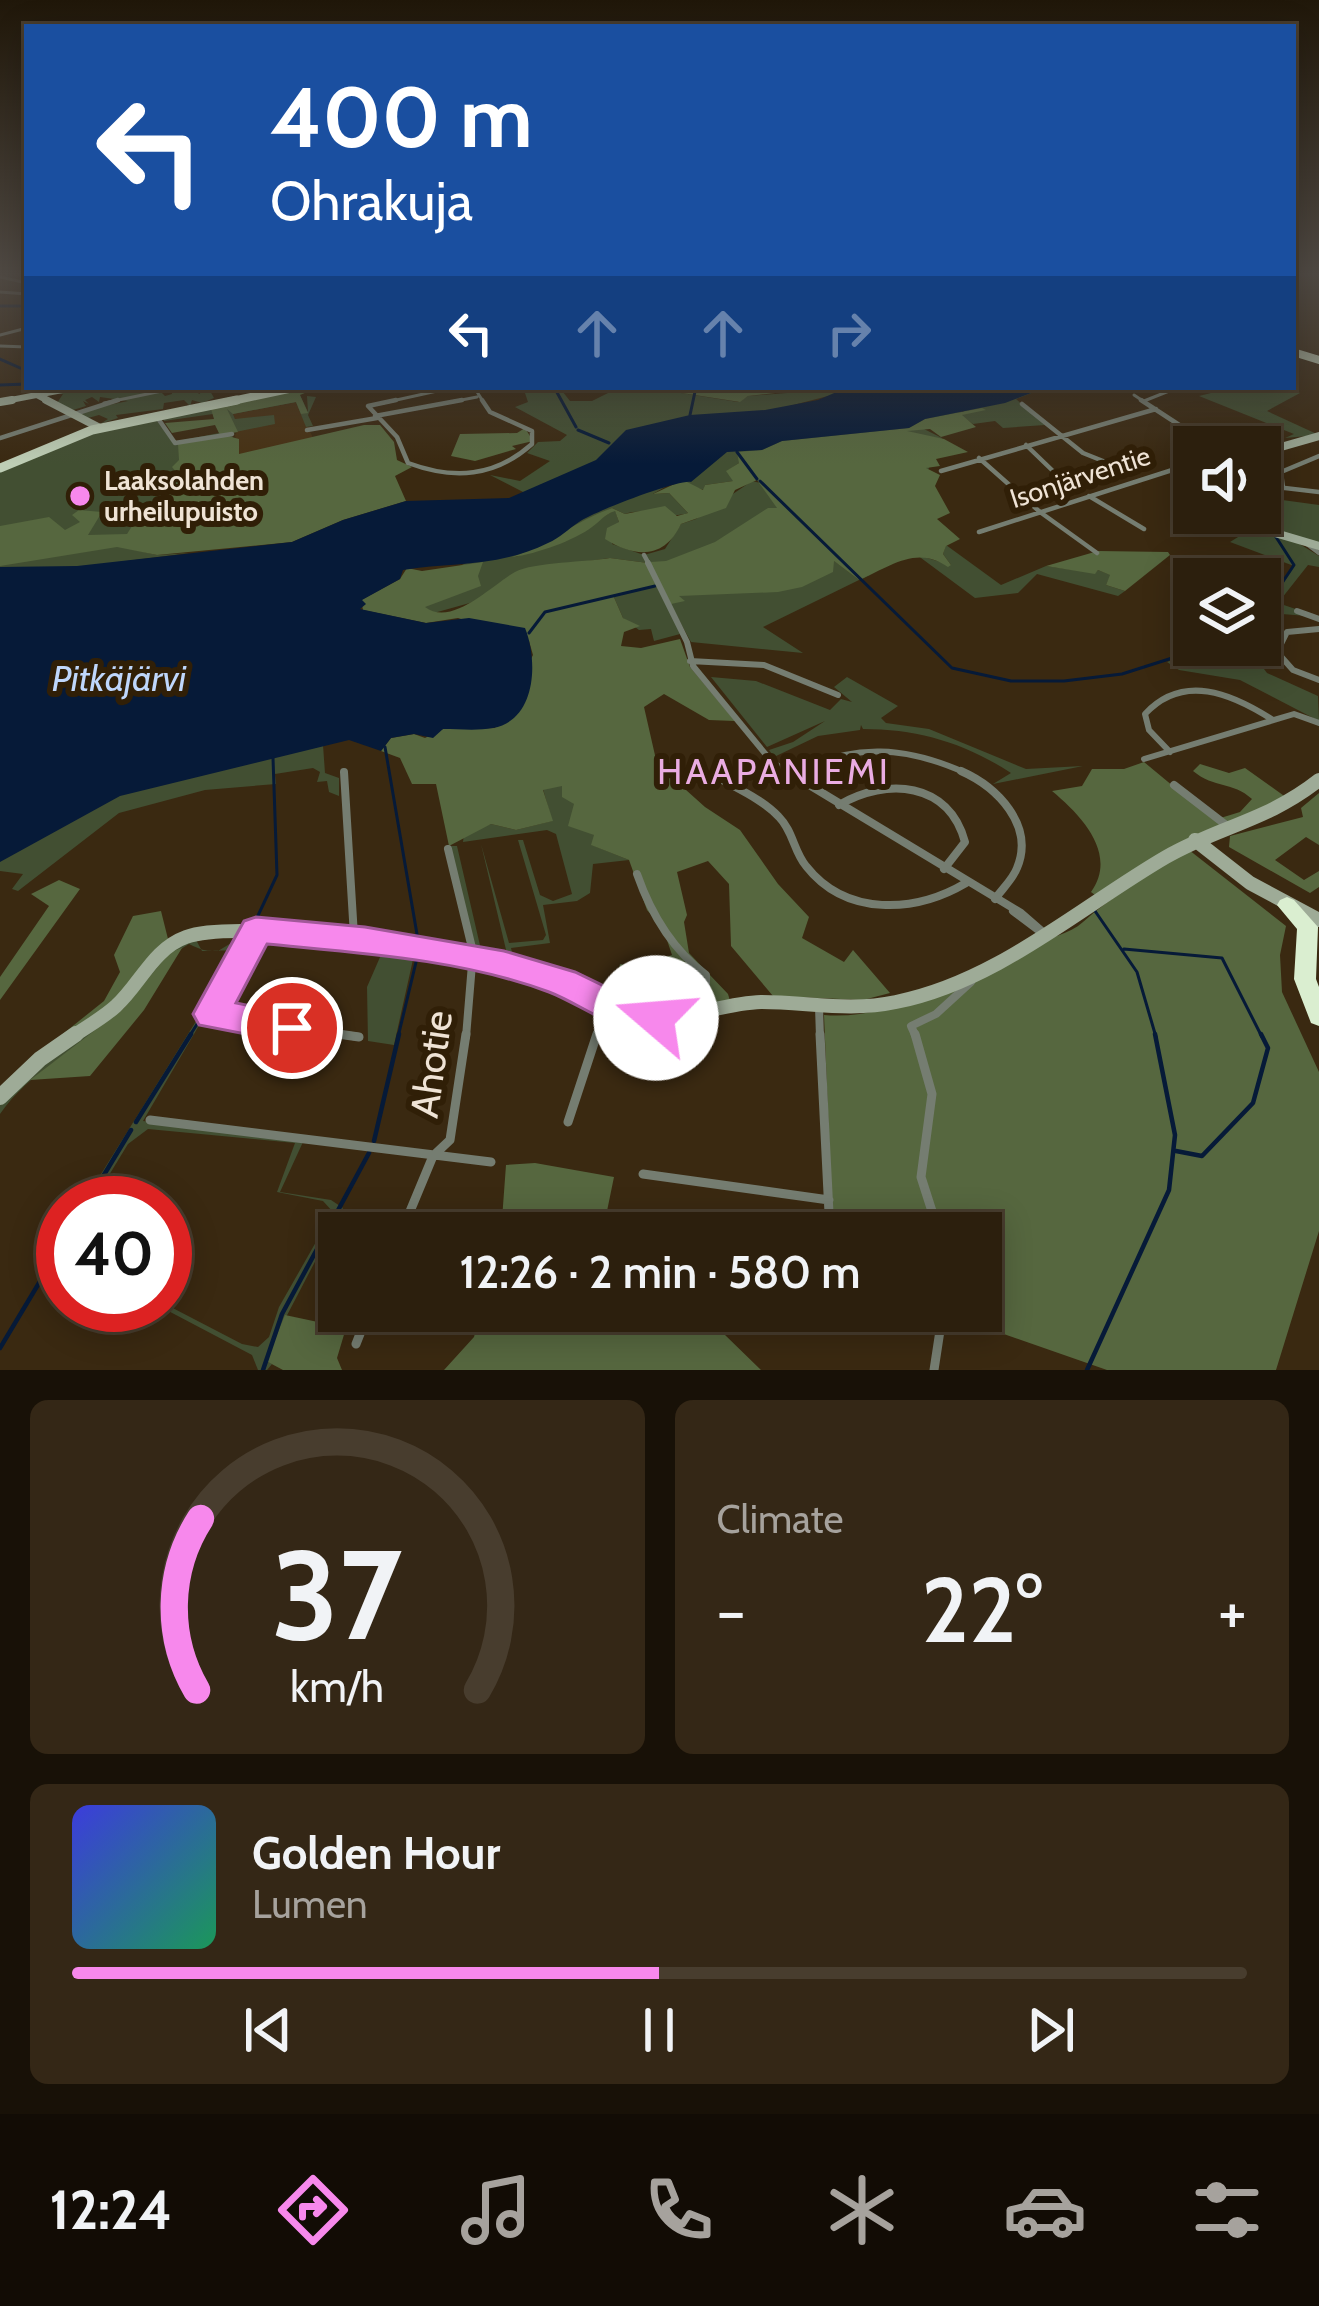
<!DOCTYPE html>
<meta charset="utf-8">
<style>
:root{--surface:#2c1f0d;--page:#342716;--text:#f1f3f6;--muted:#a6a29d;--line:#483d2e;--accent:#f788ec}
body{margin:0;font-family:Cabin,sans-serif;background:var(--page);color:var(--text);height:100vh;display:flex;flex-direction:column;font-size:45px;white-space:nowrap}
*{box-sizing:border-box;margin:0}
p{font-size:39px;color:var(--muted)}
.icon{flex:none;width:66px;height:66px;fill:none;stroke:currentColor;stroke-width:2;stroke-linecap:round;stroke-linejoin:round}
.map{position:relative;height:1370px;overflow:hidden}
.details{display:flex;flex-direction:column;gap:30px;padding:30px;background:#181107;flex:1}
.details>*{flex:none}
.guide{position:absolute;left:24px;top:24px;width:1272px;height:366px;border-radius:0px;box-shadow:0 6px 30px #0003,0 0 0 3px var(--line);background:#1a4fa0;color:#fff;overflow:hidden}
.tools{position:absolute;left:1173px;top:426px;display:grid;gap:24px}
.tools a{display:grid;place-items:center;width:108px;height:108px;border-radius:0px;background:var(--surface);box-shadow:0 6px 30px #0003,0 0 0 3px var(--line);font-size:60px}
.speed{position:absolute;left:36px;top:1176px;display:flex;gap:24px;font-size:60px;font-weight:700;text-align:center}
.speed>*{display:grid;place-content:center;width:156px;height:156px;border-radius:50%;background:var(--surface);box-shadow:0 6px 30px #0003,0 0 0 3px var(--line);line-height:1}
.speed .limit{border:18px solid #d22;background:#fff;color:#111}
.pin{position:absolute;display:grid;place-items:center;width:102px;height:102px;color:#fff;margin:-51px;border:6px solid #fff;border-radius:50%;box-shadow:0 3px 12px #0007}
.me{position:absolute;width:132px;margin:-66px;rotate:288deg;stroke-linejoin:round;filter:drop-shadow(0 0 9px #0008)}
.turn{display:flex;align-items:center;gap:42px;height:252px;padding:0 48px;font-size:54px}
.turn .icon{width:156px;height:156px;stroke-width:2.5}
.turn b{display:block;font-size:84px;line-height:102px}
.lanes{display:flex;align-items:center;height:114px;padding:0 48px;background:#0003;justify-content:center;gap:60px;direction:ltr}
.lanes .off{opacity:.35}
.big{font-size:90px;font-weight:600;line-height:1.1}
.details .tile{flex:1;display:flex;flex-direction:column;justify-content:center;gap:18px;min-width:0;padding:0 42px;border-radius:18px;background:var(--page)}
.details .dial{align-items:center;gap:0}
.dial svg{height:312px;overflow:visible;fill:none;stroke:var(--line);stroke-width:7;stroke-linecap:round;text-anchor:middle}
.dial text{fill:var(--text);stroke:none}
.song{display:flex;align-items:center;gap:36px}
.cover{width:144px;height:144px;border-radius:18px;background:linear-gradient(135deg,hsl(240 70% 55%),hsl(150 70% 35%))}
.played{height:12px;border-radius:6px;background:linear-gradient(90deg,var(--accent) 50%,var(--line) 50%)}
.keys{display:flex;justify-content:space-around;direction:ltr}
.heat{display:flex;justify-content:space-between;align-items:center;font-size:66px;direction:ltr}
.details .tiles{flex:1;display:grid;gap:30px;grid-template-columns:1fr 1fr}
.tile:last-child{grid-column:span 2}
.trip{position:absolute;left:318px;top:1212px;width:684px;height:120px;border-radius:0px;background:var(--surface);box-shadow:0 6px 30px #0003,0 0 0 3px var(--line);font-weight:600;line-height:120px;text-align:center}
.menu{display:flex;height:192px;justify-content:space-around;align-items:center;background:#120c05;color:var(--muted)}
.menu .icon{width:84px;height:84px}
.menu .selected{color:var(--accent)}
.menu b{font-size:54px;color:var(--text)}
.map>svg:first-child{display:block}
</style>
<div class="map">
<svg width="1319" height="1370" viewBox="0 0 1319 1370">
<rect width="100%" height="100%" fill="#3a2911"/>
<path fill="#473113" d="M296 402 314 440 238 455 235 435 239 428 233 414Z"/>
<path fill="#424f32" d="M101 387H153L156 393 168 387 160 391 165 396 172 394 171 387H194L199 394 208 387 214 398 202 403 192 400 190 406 184 400 164 403 163 409 116 415 118 418 100 424 108 419 99 415 88 418 76 412 128 401 100 397 99 402 92 397 85 400 89 404 83 401 86 406 73 410 57 403 63 394 51 393Z
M523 387H559L570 401H592L610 392 588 387H643L738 402 748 396 863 387 618 450 536 493H525L490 475 520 481 550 461 527 453 538 442 560 441 567 435 515 407 528 402Z
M1047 387 1016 399 1045 425 1003 428 995 421 973 424 960 415 965 410 924 429 944 439 915 436 739 463 727 471 736 479 733 481 705 485 704 490 675 481 653 494 669 493 688 513C667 520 647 506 625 514L612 508 515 557 563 541 615 510 619 522 612 544 644 555 665 549 681 524 696 519 752 481 839 501 930 466 870 575 862 579 836 556 833 560 859 580 763 627 803 653 691 642 648 563 610 558 524 570 484 599 416 618 376 605 710 449Z
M1235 387H1284L1300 393 1267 411 1319 435 1285 438 1294 434 1199 396Z
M297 389 308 412 307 396 316 397 308 415 313 426 306 427 296 402 233 414 235 419 274 415 275 424 221 435H232L239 457C170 485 164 488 118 546L157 555 190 553 0 577V469L73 439 157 417 173 442 219 433 213 414 164 421 163 417Z
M1260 486 1272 488 1275 499 1319 505V544L1253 524 1247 513H1260Z
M1251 529 1298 543 1319 556V567L1308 565 1278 603 1319 617 1282 614 1260 625V614L1294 566 1230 542Z
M946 545 1001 585 1046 566 1095 573 1098 570 1111 575 1106 585 1125 591 1118 596 1037 574 1018 593 975 598 917 555 951 565 943 554Z
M659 585 680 634 654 641 651 629 639 630 623 618 613 595Z
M1213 645H1246L1267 673 1318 696 1319 721 1240 680 1179 670 1167 662Z
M711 677 756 681 830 710 841 699 852 702 834 687 847 677 898 706 881 718 886 723 929 729 1026 769 1083 766 993 784 1011 773C965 743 918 729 863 729L861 725 860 730 818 736 774 757 769 750 793 742 825 721 767 747Z
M312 745H323L325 773 339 778V796L329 792 327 781 317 782 320 772 313 768 275 774 276 784 205 790 119 813 18 891 12 889 23 874 0 871V857L98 800Z
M562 785 574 804 579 828 595 835 592 845 629 860 593 864 590 893 577 901 543 905 550 943 511 948 515 965 478 958 449 846H457L482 954 503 958 507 954 481 844 509 943 543 940 546 935 518 840H523L540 895 553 901 572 894 556 834 547 830 463 842 464 834 491 824 516 830 552 821 543 789Z
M246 934 252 935 143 1121 303 1142 280 1192 331 1200 343 1208 271 1346 266 1361 272 1364 267 1370H258L252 1355 157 1305 165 1304 242 1344 258 1347 269 1337 279 1307 333 1212 323 1201 277 1192 295 1143 148 1129 128 1144 92 1203H83L221 981 234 951C211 949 211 955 189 944 160 961 147 986 123 1009 83 1048 32 1068 0 1114V1104L168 951 195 938 202 951H218Z
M384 948 414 955 394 1045 368 1041 367 987Z"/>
<path fill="#56673f" d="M302 387H319L300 395 308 413 301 414 296 402 233 414 227 409 238 432 220 435 215 425 172 433 165 423 214 419 211 409Z
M643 387H829L748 396 740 402Z
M982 408 986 410 962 415 976 427 941 437 930 429 907 431 944 439 968 452 936 459 940 466 926 468 940 475 935 486 950 513 937 519 960 539 946 546 943 554 951 565 948 567C917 545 891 566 859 580L834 561 833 572 802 587 778 592 679 596 685 601 671 604 650 562 666 561 715 542 768 508H777L757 480 735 490 726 508 681 524C665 558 637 559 605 539L607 528 619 522 615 511C602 516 602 520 592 527 575 540 537 554 512 557 548 544 576 521 612 508L625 514 665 506 677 516 688 513 669 493 653 494 683 480 703 490 705 485 733 481 726 471 739 463 737 452 762 450 782 441 909 428 925 419Z
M364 425H380L394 442 397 460 412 467 395 476 406 501 343 520 292 542 157 555 117 547 0 566V526L49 517 65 530 80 522 72 515 79 510 102 512 88 535 127 534 141 512 182 479 172 467 179 460 178 444 228 436 239 439V454Z
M525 428 533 441 512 446 516 449 475 461 451 456 460 434 517 433Z
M1098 551 1168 552 1170 555 1125 591 1106 585 1110 575 1098 570 1095 574 1046 566Z
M610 558 648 563 659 585 613 595 623 618 640 626 624 632 621 646 641 648 680 639 690 667 735 721 709 720 664 694 644 707 657 764 705 807 740 830 778 884 809 917 802 938 844 962 853 950 890 993 863 1000 773 996 731 946 729 884 708 861 677 872 687 915 684 922 689 953 728 994 731 1004C688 1011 654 1019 613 1003L638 996 678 999 682 985 618 972 620 964 637 966 672 955 663 928 647 910 629 860 591 845 594 835 568 826 574 804 562 797V786L543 790 553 821 516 830 491 824 449 846 436 784H412L400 758 381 751 391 738 414 734 425 738 443 729 495 728 533 655 529 641 458 618 426 623 363 610 361 600 400 579 407 568 422 571 483 562 478 576 481 586 425 607C452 628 493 584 515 572 533 562 588 562 610 558Z
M1144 762 1214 820 1240 812 1252 799C1232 781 1215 789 1193 771L1200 764 1229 773 1245 768 1287 798 1095 895 1091 892C1118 854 1082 816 1052 791L1082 786 1092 769H1124Z
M1319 793V845L1306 837 1275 860 1304 880 1319 871V887L1310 893 1229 847 1230 836 1303 817 1301 808Z
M1189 850 1286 926 1280 955 1282 992 1319 1072V1231L1276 1370H1107L938 1311H981V1233H833L824 1015C894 1021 968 975 1032 945 1047 938 1070 934 1083 922 1113 895 1152 872 1189 850Z
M59 880 80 889 0 1000V977L49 906 31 894Z
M161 911 168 939 111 1007 59 1037 104 1001 120 972 114 955 133 916Z
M182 948 144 1010 90 1076 30 1080 124 1008 170 952Z
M535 1163 614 1177 607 1211 624 1233H501L506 1165Z
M512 1311H709L724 1334 761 1370H444L474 1337 477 1326 505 1329Z
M285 1315 346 1328 337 1358 342 1370H283L266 1361Z"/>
<path fill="#061a38" d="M848 387H1047L1005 403 925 419 909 428 782 441 762 450 727 452 691 482C679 479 593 512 579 522 568 529 560 538 548 543 497 568 453 562 403 570L400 579 362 600 366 604 360 609 426 623 469 618 525 628C538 660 537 720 493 728 477 731 459 729 443 729L433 738 414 734 391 738 381 751 349 740 120 796 0 862V567L77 566 292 542 343 520 406 501 509 498 596 460 626 430 690 415 765 410 818 400Z"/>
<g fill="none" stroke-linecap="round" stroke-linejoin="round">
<path stroke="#061a38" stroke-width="3" d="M0 306H20
M0 359 27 371
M0 385 27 384
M554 387 576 427
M690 415 696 387
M578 430 609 443
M737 452 757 479
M760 481 952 668 1011 681H1064L1122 674 1213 645
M1260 512 1271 529
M1270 601 1294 565 1276 537
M1260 614 1269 603
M529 633 545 612 655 586
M385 747 419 946
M1095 911 1137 972 1156 1037
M254 924 277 875 273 758
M1124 949 1222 958 1262 1037
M238 957 247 939
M189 1037 224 981
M398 1037 417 958"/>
<path stroke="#061a38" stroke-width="4.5" d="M136 1122 191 1034
M374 1141 399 1034
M1176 1151 1202 1156 1253 1103 1268 1048 1261 1034
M87 1203 131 1130
M0 1348 63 1243
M263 1370 282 1314 369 1153
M1087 1370 1169 1190 1175 1135 1155 1034"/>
<path stroke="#757d71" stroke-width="3" d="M1293 273H1301
M0 277 27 283
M0 292 27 294
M0 335 27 328
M0 346 27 347
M474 387 484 403
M1134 395 1146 403
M1144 401 1169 391
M104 403 181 387
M383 403 455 387
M446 403 477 397"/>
<path stroke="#757d71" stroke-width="4.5" d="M396 400 368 406 397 437 408 463C454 480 495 477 532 444V431L490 412 482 400
M1141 400 1213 447
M1022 404 1083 453 1113 465
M375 416 462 400
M157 417 175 443 232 434
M307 430 377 418
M0 438 118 400
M1026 445 1054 472
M979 458 1040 512 1097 553
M1179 470 1194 479
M941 471 1156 409
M1260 485 1319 492
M1283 488 1281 472 1319 456
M1089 496 1144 529
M979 532 1194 463
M1303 541 1319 553
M644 555 650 566"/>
<path stroke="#757d71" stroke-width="6" d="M648 563 687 642 693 666 772 762 791 774
M1297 611 1319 619
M1319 629 1287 632 1277 652 1293 670 1319 680
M690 661 764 665 838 695
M1170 752 1149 730 1145 714C1183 673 1231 693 1273 720
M1144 759 1294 714 1319 723
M793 774C853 742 907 746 968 774"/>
<path stroke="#757d71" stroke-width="8" d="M786 771 1021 913 1044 933
M961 771C997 787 1035 825 1017 868 1013 879 1002 889 995 899
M344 772 354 936
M789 776 799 771
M717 777C738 789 762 799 779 817 793 831 794 852 806 866 846 917 915 913 966 883
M1174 785 1226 825
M839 805C887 777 949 782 965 842L944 869
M448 849 473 952 466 1037
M637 874C651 914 673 950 706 975V1009
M1013 911 1041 932
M255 934 213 1008 214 1016 359 1037
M819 1007 820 1037
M596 1037 605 1008
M916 1037 911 1026 936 1014 971 982"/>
<path stroke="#757d71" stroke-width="9" d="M338 1034 359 1037
M820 1034 830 1233
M915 1034 932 1094 921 1177 939 1233
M150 1120 491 1162
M568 1122 597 1034
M643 1174 829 1200
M401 1233 433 1156 450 1140 466 1034
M762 1319 825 1329 833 1323 832 1311
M356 1344 369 1311
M934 1370 943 1311"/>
<path stroke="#9eab97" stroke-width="6" d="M37 395 52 403
M0 402 78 387"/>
<path stroke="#9eab97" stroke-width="8" d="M46 400 100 428
M0 402 12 400
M1260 453 1319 436
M1241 513 1255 527 1319 546"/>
<path stroke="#9eab97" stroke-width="14" d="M1195 840 1250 883 1319 920
M72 1037C86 1027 103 1018 116 1006 141 983 153 949 186 937 244 916 491 955 553 979 583 990 612 1013 644 1017 682 1022 723 1003 761 1002 807 1002 850 1012 896 1002 997 982 1080 907 1166 857 1220 826 1267 821 1319 780"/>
<path stroke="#9eab97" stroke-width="16" d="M0 1097 40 1059 76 1034"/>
<path stroke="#beceb5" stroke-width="8" d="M1293 352 1319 360
M223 403 298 387"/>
<path stroke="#beceb5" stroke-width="9" d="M188 410 237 400
M0 468 92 430 193 409"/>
<path fill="#daeed0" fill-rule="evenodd" d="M1287 897 1294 900 1318 927 1316 979 1319 987V1026L1311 1023 1294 979 1297 929 1277 905 1280 900Z"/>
</g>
<linearGradient id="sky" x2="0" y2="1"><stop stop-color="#201709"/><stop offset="0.59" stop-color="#4f4943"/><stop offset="1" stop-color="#4f4943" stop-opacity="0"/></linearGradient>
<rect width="1319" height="464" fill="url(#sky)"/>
<path fill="#f788ec" stroke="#a15899" stroke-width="3" d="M256 917 365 927 504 951 575 972 631 999 669 1008 674 1018 669 1029C627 1043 586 1006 549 992 461 959 359 953 267 944L236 1003 305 1017 311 1028 305 1039 292 1043 199 1025 193 1014 199 1003 244 921Z"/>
<circle fill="#f788ec" stroke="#301f07" stroke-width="4.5" cx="80" cy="496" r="12"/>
<g text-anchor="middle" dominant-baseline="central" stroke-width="12" stroke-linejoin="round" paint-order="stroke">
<g font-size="27" fill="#efe3d5" stroke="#301f07">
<text transform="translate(1080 477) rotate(-18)">Isonjärventie</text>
</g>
<g font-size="27" font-weight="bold" fill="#efe3d5" stroke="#301f07" text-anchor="start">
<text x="104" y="480">Laaksolahden<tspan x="104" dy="31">urheilupuisto</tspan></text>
</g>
<g font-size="36" font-style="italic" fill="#bfd7fc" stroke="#301f07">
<text x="119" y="678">Pitkäjärvi</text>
</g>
<g font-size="36" letter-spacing="3" fill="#eaace2" stroke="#301f07">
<text x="774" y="771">HAAPANIEMI</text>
</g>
<g font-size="39" fill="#efe3d5" stroke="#301f07">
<text transform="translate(431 1064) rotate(-82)">Ahotie</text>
</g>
</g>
</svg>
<div class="tools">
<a><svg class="icon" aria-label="sound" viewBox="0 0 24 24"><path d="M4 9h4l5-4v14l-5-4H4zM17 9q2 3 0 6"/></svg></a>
<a><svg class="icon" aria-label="layers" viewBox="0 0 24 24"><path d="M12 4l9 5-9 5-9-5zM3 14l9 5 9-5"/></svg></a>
</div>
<div class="speed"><div class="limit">40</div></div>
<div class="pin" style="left:292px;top:1028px;background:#d93025"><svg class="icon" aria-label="arrive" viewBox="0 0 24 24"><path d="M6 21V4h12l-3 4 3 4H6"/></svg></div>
<svg class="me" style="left:656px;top:1018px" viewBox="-20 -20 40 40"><circle r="19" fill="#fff"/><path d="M0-13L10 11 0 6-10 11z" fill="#f788ec"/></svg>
<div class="trip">12:26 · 2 min · 580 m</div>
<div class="guide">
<div class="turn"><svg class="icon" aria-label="left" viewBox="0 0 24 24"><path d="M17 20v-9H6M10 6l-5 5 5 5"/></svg><div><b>400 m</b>Ohrakuja</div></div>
<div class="lanes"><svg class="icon" aria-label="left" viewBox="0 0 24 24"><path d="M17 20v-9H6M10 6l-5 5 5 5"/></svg><svg class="icon off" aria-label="ahead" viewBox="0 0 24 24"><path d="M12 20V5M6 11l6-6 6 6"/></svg><svg class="icon off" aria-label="ahead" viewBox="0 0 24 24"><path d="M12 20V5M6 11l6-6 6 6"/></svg><svg class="icon off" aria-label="right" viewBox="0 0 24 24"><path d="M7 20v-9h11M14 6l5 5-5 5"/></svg></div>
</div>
</div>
<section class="details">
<div class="tiles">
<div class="tile dial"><svg viewBox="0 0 100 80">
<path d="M14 69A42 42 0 1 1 86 69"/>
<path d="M14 69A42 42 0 0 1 15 25" stroke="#f788ec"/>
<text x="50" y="56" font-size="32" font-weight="700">37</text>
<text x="50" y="72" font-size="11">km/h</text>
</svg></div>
<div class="tile"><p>Climate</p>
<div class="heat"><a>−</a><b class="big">22°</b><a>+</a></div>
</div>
<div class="tile">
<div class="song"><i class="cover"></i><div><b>Golden Hour</b><p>Lumen</p></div></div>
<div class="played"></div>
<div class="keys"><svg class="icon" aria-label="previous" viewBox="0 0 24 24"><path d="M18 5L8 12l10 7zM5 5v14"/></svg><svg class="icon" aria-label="pause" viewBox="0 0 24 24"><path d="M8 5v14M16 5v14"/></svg><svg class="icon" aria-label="next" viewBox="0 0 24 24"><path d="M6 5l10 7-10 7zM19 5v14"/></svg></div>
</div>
</div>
</section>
<nav class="menu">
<b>12:24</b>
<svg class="icon selected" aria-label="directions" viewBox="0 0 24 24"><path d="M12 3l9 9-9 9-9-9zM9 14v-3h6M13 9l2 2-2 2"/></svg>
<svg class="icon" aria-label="music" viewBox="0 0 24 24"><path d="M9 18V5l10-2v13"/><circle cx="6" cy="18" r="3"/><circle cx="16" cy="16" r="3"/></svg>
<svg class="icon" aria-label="phone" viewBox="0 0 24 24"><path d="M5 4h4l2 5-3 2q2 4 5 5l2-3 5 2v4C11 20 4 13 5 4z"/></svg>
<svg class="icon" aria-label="climate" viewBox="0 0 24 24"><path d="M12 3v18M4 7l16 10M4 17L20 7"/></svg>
<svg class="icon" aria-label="car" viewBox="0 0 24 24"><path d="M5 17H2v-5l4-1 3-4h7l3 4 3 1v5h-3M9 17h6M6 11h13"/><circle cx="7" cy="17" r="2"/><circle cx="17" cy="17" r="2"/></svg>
<svg class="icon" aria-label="filters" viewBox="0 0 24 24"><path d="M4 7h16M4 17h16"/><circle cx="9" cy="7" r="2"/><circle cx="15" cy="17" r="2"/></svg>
</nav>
